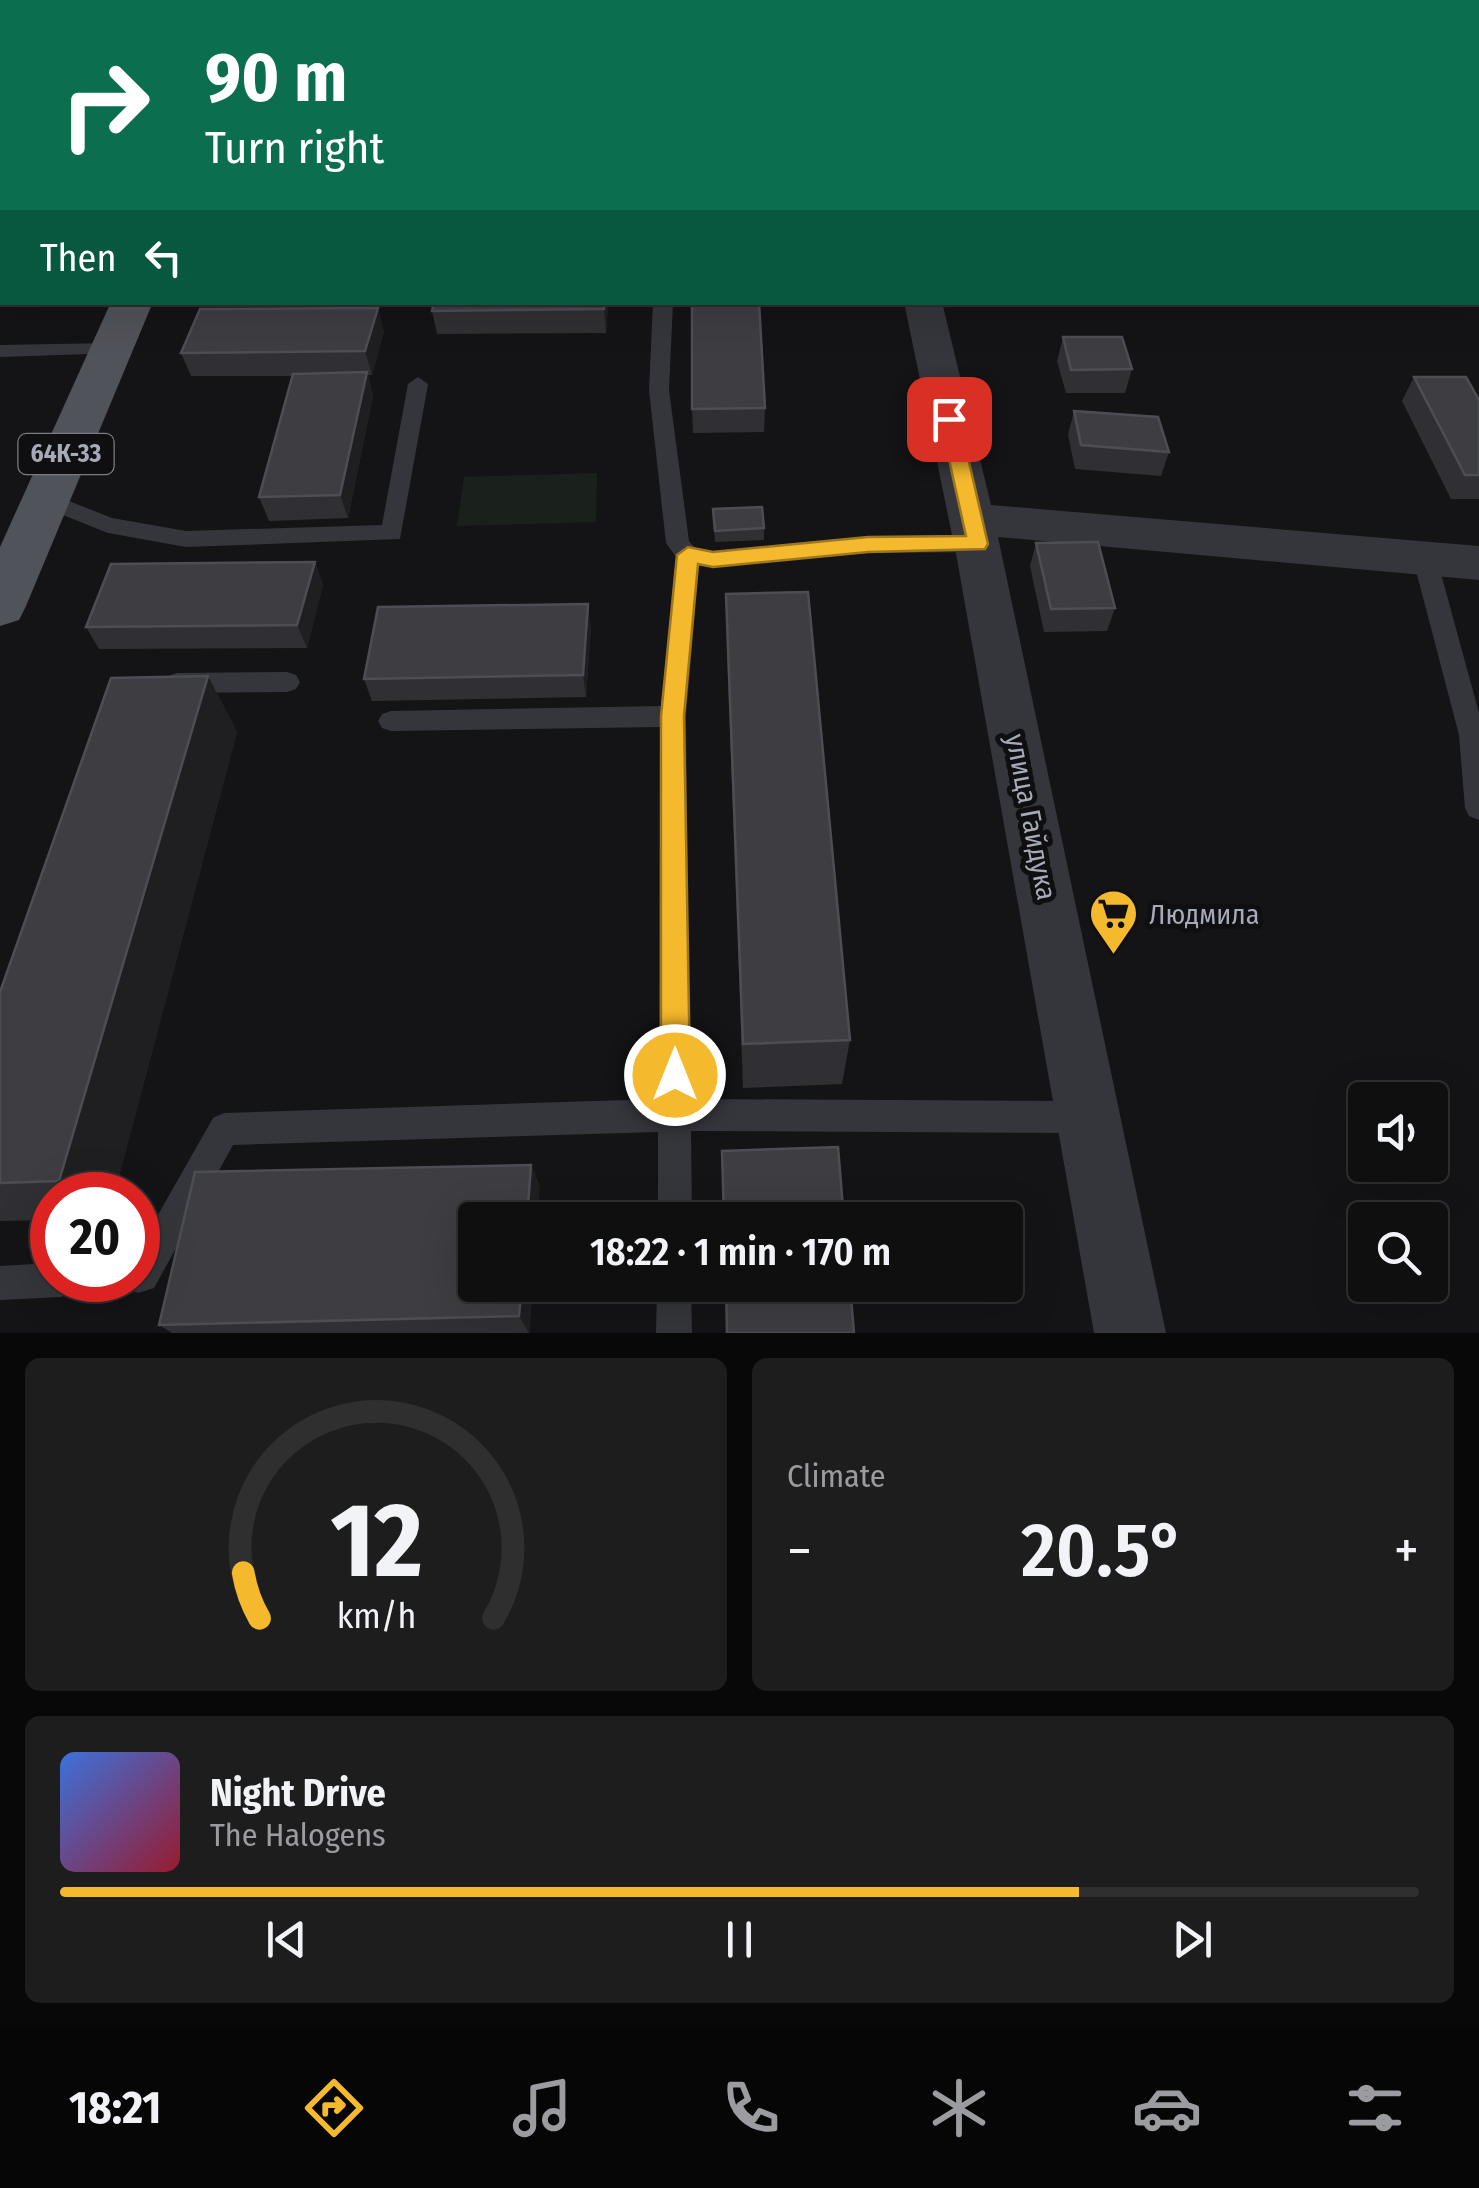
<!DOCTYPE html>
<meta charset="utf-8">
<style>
:root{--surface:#0f0f10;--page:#1d1d1e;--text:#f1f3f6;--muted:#9b9c9f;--line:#2f2f30;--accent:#f5b92e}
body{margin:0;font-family:"Fira Sans Condensed",sans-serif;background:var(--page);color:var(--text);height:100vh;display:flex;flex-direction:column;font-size:38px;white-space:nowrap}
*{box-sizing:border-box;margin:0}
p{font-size:32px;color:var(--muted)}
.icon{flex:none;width:55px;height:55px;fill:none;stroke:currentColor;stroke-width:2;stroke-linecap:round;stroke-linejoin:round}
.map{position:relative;height:1333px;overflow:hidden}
.sheet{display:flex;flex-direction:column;gap:25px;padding:25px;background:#080809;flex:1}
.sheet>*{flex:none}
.top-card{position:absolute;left:0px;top:0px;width:1480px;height:305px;box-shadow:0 10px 40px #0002,0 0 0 2px var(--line);background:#0b6e4f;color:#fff;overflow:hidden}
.buttons{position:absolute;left:1348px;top:1082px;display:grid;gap:20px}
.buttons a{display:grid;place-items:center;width:100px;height:100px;border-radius:10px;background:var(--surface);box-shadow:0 10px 40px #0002,0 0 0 2px var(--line);font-size:50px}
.speed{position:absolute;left:30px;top:1172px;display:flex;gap:20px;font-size:50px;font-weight:700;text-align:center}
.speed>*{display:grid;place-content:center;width:130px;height:130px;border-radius:50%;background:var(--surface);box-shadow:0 10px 40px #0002,0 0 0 2px var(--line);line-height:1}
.speed .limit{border:15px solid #d22;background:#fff;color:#111}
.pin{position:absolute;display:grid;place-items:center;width:85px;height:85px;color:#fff;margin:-42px;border-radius:20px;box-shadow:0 5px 15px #0006}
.me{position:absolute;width:110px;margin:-55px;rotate:0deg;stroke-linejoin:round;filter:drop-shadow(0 0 8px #0008)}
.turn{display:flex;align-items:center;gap:35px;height:210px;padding:0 40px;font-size:45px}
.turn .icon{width:130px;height:130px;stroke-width:2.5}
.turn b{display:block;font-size:70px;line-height:85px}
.then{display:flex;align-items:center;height:95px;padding:0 40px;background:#0003;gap:20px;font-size:38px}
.big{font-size:75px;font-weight:600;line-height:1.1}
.sheet .card{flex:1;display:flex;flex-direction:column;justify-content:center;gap:15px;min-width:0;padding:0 35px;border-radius:15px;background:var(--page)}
.sheet .dial{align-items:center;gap:0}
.dial svg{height:260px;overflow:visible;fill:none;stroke:var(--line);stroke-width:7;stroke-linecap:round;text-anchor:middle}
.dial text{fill:var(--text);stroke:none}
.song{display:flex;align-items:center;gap:30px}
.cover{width:120px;height:120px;border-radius:15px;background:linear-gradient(135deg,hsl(220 70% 55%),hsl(350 70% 35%))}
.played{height:10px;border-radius:5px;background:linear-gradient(90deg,var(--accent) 75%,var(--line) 75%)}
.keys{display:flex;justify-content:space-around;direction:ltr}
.heat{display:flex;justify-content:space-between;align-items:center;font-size:55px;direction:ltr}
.sheet .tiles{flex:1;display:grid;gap:25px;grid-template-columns:1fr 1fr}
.card:last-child{grid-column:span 2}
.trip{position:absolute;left:458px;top:1202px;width:565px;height:100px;border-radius:10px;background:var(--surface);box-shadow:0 10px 40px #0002,0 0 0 2px var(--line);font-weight:600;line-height:100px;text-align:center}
.dock{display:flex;height:160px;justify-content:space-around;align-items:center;background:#060606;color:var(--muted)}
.dock .icon{width:70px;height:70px}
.dock .current{color:var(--accent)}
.dock b{font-size:45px;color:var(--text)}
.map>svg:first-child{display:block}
</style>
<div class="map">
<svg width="1479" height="1333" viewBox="0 0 1479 1333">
<rect width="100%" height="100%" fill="#141416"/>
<path fill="#1a211c" d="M597 473 596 522 457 526 464 477Z"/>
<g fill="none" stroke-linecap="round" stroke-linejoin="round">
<path fill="#35363b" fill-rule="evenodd" d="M890 0H905L906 2H892Z
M1478 236H1479V248H1478Z
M337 302H356L353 310H339Z
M653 302H673L669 390 689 541 695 548 713 551 868 537 978 536 990 544 978 552 868 553 713 567 699 565 686 716 690 1099 1083 1101 1094 1106 1099 1117 1094 1128 1083 1133 691 1131 692 1220H658V1132L233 1145 154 1288 138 1293 126 1288 122 1280H138V1250L213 1118 224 1113 659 1099 660 727 391 731 382 728 378 721 382 714 391 711 661 706 676 557 666 543 649 390Z
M111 343 121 349 118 353 0 357V345Z
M418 377 428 384 400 539 186 547 108 533 38 505 35 500 46 492 112 518 186 531 382 525 408 384Z
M1425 551 1437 559 1479 713V820L1469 816 1465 808 1459 735 1413 559Z
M287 672 296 675 300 682 296 689 287 692 177 693 168 690 164 683 168 676 177 673Z
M52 1263V1280H78L73 1292 61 1297 0 1300V1266Z
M657 1285H691L692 1333H656Z"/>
<path fill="#35363b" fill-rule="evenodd" d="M1236 0H1265L1266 2H1237Z
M904 302H942L991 505 1479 546V580L998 537 1166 1333H1094L957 559Z"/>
<path fill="#51535a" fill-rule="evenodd" d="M111 302H153L26 606 19 620 0 626V547Z"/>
</g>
<path fill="#303034" d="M120 0H204L203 2H121Z
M292 0H458L459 2H293Z
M1267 0H1344L1346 2H1269Z
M1479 70V111L1478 109V73Z
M224 302H284L224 304Z
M434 302H608L606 333 437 334 432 311Z
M384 331 372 375H368L373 396 348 518 269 521 259 497 293 376H191L181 353Z
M1063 337 1132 369 1125 393H1066L1057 361Z
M1414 377 1479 400V499H1451L1402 401Z
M765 408 764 432 693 433 692 409Z
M1074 411 1169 452 1161 476 1075 469 1068 435Z
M713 509 764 528V540L715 542Z
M1036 543 1115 608 1107 631 1044 632 1030 566Z
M315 562 323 585 307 648 99 649 86 627Z
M726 594 850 1040 842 1084 743 1088 727 652Z
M591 626 586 697 372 701 364 679Z
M208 676 237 732 114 1195H52V1220L0 1221V992Z
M531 1165 540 1187 475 1285H533L529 1333H172L159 1325Z"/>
<path fill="#1f1f22" d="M604 302H608L606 333 604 309Z
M378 308 384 331 372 375 365 351Z
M367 372 373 396 348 518 340 495Z
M315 562 323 585 307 648 297 625Z
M588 604 591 626 586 697 583 675Z
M208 676 237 732 114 1195H77L59 1181Z
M531 1165 540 1187 537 1220H527Z
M522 1285H533L529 1333 519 1316Z"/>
<path fill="#3d3d42" stroke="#4d4e54" stroke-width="2.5" d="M324 0H449L448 2H323Z
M1288 0H1344L1346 2H1290Z
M434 302H604V309L432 311Z
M692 302H759L765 408 692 409Z
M378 308 365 351 181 353 200 309Z
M1063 337H1122L1132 369 1071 370Z
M367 372 340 495 259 497 293 374Z
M1414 377H1466L1479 400V475H1465Z
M1074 411 1158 417 1169 452 1081 445Z
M762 507 764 528 715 531 713 509Z
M1098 542 1115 608 1051 609 1036 543Z
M315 562 297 625 86 627 111 564Z
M808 592 850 1040 743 1044 726 594Z
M588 604 583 675 364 679 378 607Z
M208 676 59 1181 0 1183V992L111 678Z
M838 1147 844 1220H724L722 1151Z
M531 1165 527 1220H475V1285H522L519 1316 159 1325 195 1172Z
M726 1285H850L854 1333H727Z"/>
<path fill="#f5b92e" stroke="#9f781e" stroke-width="2.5" d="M949 413 959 419 988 544 985 549 868 552 713 567 698 564 684 716 690 1075 685 1085 675 1089 665 1085 661 1075V716L677 555 688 547 713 552 868 537 966 536 940 419Z"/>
<defs>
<symbol id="supermarket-pin" viewBox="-11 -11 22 30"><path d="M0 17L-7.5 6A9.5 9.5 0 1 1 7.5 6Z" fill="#f5b92e" stroke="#0f0f11"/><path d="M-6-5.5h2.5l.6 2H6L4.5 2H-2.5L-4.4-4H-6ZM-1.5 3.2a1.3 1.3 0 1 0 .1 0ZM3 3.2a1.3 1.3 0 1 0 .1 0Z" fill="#111"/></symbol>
</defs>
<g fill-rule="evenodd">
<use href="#supermarket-pin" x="1086" y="886" width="55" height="75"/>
</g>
<g text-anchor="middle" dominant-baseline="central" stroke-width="10" stroke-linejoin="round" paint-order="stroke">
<rect fill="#0f0f11" stroke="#797c85" stroke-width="2.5" x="18.5" y="434" width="95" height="40" rx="8"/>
<g font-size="25" font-weight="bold" fill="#a6aab7">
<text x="66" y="454">64К-33</text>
</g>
<g font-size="28" fill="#a6aab7" stroke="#0f0f11">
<text transform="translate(1031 817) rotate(79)">улица Гайдука</text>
</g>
<g font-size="28" fill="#a6aab7" stroke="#0f0f11" text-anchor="start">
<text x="1149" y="914">Людмила</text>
</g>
</g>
</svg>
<div class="buttons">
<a><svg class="icon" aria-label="sound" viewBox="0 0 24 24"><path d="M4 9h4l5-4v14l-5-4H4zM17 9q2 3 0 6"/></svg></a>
<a><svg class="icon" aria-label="search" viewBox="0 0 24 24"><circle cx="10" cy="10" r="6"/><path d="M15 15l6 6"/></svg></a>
</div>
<div class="speed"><div class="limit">20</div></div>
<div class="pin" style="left:949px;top:419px;background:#d93025"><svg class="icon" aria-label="arrive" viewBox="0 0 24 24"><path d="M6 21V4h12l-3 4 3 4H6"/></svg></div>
<svg class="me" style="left:675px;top:1075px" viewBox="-20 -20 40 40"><circle r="17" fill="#f5b92e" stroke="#fff" stroke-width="3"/><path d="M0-11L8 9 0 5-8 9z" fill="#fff"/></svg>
<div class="trip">18:22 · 1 min · 170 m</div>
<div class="top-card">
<div class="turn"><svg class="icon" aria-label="right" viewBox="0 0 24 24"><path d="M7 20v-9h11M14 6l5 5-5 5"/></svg><div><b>90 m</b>Turn right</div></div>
<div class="then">Then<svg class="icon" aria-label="left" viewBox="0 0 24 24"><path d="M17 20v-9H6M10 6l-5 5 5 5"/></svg></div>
</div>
</div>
<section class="sheet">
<div class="tiles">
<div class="card dial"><svg viewBox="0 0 100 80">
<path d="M14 69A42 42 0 1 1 86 69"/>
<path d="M14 69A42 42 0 0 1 9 55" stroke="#f5b92e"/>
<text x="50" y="56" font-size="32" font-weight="700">12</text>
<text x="50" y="72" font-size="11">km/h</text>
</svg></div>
<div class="card"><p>Climate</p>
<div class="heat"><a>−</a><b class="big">20.5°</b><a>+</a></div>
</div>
<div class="card">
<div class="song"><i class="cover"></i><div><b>Night Drive</b><p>The Halogens</p></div></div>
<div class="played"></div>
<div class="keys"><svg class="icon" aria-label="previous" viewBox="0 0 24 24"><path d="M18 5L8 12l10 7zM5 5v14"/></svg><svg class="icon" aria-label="pause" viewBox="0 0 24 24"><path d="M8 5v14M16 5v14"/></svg><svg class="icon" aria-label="next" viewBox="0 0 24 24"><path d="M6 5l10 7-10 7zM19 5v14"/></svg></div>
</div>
</div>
</section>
<nav class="dock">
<b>18:21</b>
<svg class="icon current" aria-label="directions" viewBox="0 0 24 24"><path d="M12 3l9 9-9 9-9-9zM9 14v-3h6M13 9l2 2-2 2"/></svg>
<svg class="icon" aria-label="music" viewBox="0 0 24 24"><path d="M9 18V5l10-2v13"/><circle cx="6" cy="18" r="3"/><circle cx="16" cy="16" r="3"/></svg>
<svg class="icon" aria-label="phone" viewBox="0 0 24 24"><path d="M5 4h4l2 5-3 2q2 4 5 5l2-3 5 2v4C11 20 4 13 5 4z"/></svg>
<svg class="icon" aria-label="climate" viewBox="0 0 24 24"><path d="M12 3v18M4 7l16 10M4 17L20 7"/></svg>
<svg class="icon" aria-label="car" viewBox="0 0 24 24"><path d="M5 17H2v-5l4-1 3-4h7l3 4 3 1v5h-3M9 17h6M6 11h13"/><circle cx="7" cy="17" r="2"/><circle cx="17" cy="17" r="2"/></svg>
<svg class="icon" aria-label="filters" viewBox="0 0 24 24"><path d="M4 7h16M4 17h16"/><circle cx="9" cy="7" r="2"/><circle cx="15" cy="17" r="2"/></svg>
</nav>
